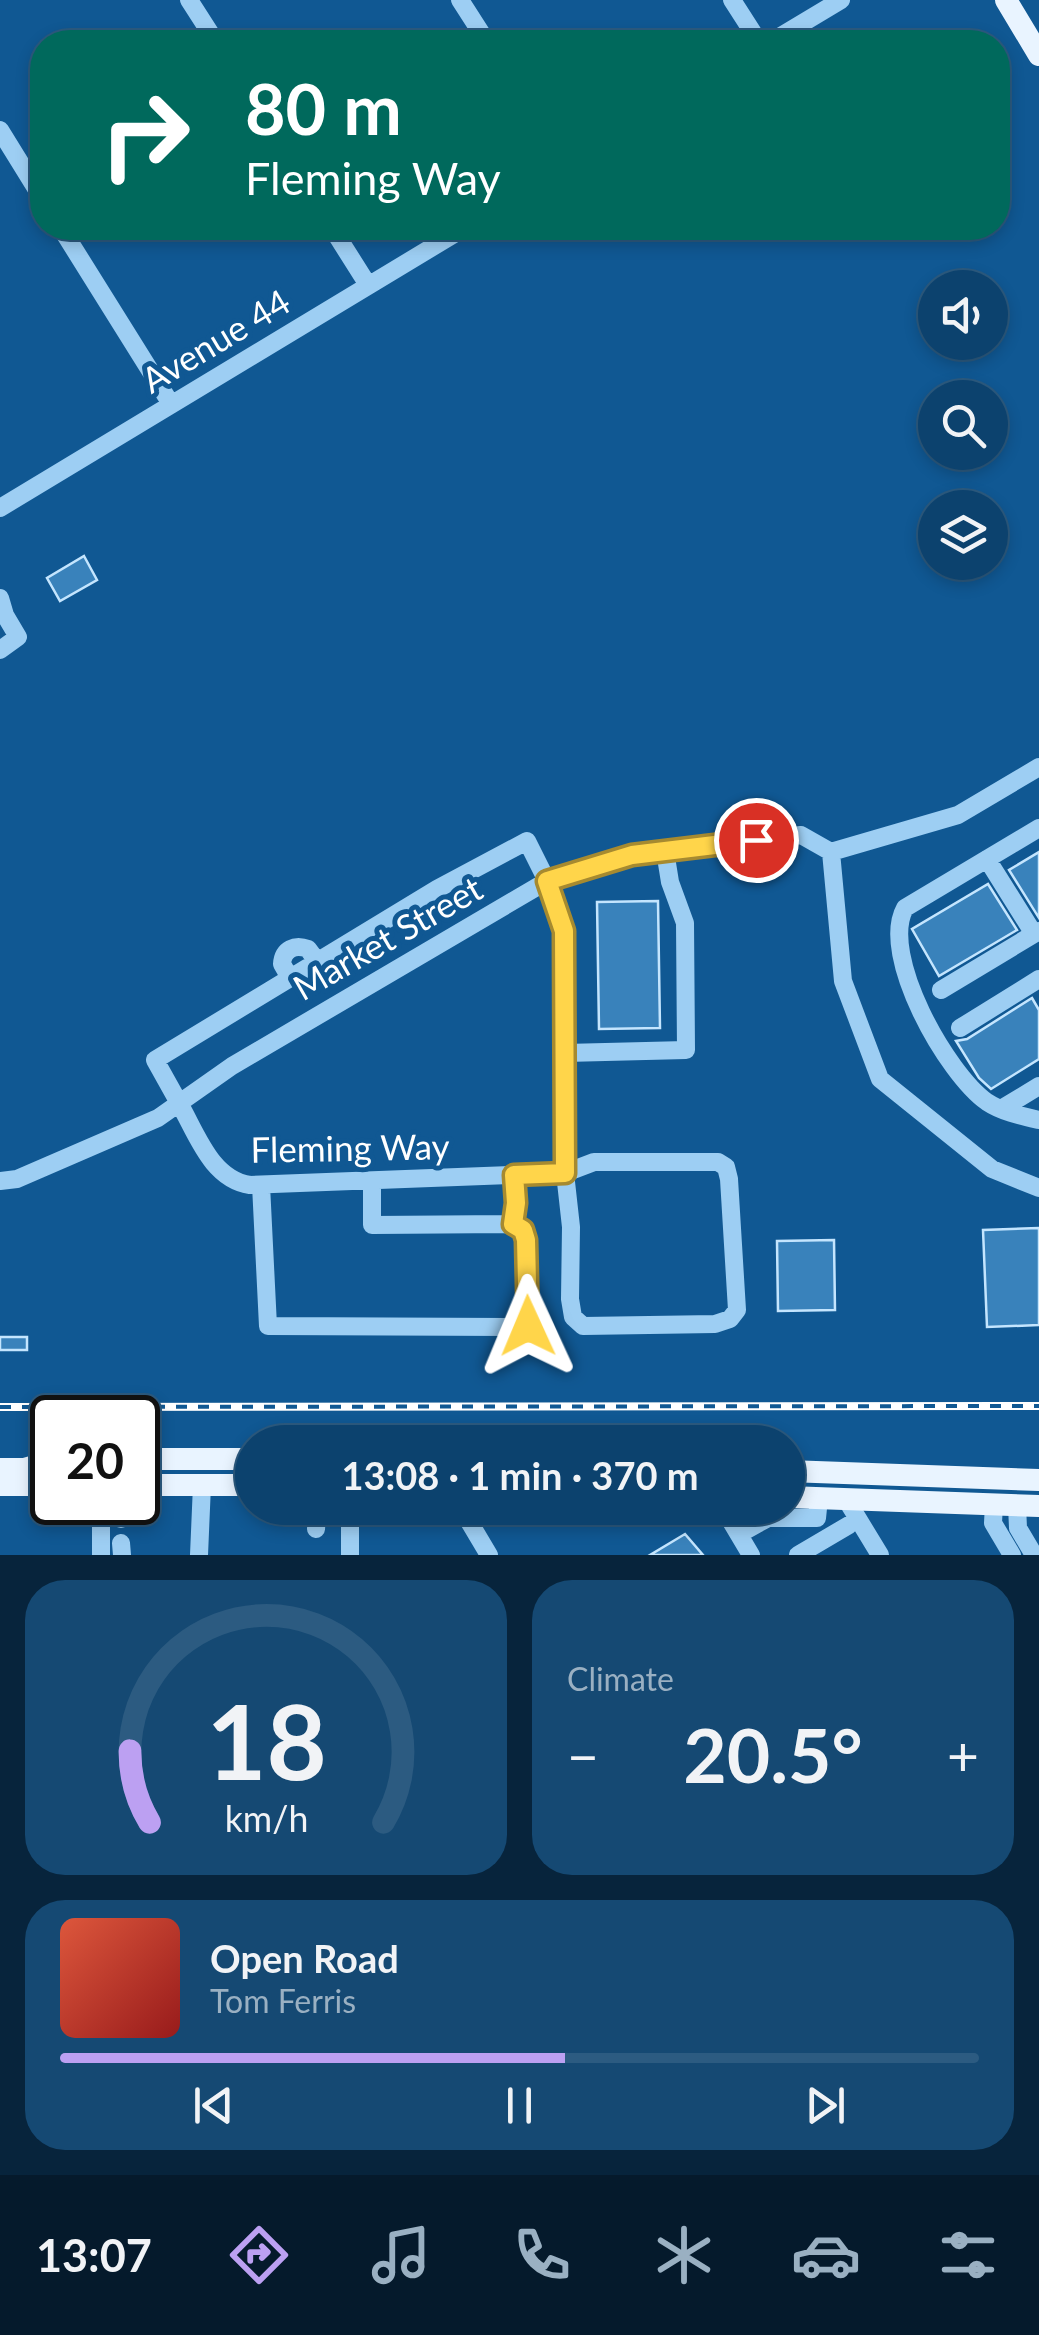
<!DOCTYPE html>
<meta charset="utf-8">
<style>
:root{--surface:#0c426e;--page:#154973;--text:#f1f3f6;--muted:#9ab0c2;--line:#2c5b81;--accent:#bca0f2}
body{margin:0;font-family:Lato,sans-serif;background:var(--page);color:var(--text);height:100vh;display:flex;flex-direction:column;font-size:38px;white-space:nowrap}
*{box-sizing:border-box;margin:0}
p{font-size:32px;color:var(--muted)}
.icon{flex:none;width:55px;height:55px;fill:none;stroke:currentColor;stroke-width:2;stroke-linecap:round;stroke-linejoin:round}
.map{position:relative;height:1555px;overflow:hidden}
.drawer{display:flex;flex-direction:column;gap:25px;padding:25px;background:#07243c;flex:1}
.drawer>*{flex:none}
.banner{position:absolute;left:30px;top:30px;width:980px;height:210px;border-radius:40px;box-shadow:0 5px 15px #0003,0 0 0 2px var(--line);background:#00695c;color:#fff;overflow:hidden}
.fabs{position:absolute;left:918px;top:270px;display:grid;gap:20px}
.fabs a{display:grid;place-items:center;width:90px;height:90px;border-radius:50%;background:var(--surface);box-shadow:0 5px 15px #0003,0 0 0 2px var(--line);font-size:50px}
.speed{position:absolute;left:30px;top:1395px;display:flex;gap:20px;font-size:50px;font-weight:700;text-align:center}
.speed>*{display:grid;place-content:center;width:130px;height:130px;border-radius:50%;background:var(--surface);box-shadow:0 5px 15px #0003,0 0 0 2px var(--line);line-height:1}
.speed .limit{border:5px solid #111;border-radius:15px;background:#fff;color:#111}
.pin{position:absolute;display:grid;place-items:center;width:85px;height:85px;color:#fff;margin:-42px;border:5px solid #fff;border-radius:50%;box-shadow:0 2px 10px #0007}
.me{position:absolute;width:110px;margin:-55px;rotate:359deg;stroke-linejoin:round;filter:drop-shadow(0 0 8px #0008)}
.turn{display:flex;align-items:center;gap:35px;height:210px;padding:0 50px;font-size:45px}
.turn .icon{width:130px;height:130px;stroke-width:2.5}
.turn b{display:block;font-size:70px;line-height:85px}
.big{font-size:75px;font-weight:700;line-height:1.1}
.drawer .tile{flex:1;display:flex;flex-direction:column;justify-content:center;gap:15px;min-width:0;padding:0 35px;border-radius:40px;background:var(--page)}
.drawer .dial{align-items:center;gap:0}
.dial svg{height:260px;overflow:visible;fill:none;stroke:var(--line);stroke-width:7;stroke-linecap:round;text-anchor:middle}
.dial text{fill:var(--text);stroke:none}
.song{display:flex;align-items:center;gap:30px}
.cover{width:120px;height:120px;border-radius:15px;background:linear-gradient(135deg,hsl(10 70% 55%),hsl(0 70% 35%))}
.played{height:10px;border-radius:5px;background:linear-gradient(90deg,var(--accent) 55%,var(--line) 55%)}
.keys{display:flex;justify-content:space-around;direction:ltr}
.heat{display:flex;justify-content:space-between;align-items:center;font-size:55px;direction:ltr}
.drawer .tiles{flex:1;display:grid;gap:25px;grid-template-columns:1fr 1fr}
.tile:last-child{grid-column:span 2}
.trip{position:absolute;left:235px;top:1425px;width:570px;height:100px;border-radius:50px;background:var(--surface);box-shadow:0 5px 15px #0003,0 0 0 2px var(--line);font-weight:700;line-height:100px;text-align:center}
.tab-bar{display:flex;height:160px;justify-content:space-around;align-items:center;background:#051a2c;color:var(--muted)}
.tab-bar .icon{width:70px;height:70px}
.tab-bar .current{color:var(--accent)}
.tab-bar b{font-size:45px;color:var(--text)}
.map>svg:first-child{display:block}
</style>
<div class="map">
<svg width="1039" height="1555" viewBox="0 0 1039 1555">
<rect width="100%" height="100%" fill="#105893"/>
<path fill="#3982bb" stroke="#c4e5fe" stroke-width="2.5" d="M84 556 97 580 60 601 47 578Z
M1039 852V918L1009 870Z
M988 884 1017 930 939 976 912 929Z
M658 901 660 1028 599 1029 597 902Z
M1032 998 1039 1010V1059L991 1089 979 1078 956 1041 967 1039Z
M1039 1228V1325L987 1327 983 1230Z
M834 1240 835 1310 778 1311 777 1241Z
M0 1337H27V1350H0Z
M685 1534 703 1555H650Z"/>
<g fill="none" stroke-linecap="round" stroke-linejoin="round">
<path stroke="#9dcef3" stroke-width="18" d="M189 0 216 42
M460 0 487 42
M732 0 759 42
M771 42 841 0
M0 130 42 198
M61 228 171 404
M332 228 368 285
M0 508 464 228
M0 598 5 615 18 637 0 650
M1039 828 905 908C879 955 947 1074 987 1102 1002 1112 1021 1116 1039 1120
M831 852 843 981 880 1079 992 1169 1039 1188
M831 852 958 815 1039 767
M987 859 1034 934
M290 978 282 964C283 949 295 944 308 949L317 961
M941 990 1039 931
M960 1028 1039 979
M565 1053 686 1050 685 923 670 882 665 851
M179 1103C197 1134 211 1179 250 1185L565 1173 594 1162H718L726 1167 729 1179 737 1310 730 1319 715 1324 583 1326 573 1317 570 1299 571 1227 565 1173 564 931 547 881 527 841 437 889 155 1060 179 1103
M1001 1109 1039 1086
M0 1181 17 1179 158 1118 232 1066 547 881 632 855 801 835 831 852
M372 1181V1225L513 1224 516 1203 514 1175
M261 1185 268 1326 528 1327 526 1240 523 1230 513 1224
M846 1499 880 1555
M101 1502V1555
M994 1504 993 1523 1012 1555
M1017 1505 1018 1528 1034 1555
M350 1508V1555
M461 1508 489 1555
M726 1508V1513L751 1555
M121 1519V1502
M316 1529 317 1516 350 1515
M739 1534 768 1518H817L819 1498
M121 1543 122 1555
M199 1555 202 1485
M798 1555 849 1525"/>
<path stroke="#e9f4ff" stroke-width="22" d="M1006 0 1039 55
M138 1459H252
M0 1469H24L52 1461
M788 1471 1039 1480
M0 1485H52
M138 1485H252
M788 1497 1039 1506"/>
<defs>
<path id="rail" d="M0 1407 1039 1406"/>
</defs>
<use href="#rail" stroke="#fff" stroke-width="8"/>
<use href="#rail" stroke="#105893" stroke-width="4" stroke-dasharray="11" stroke-linecap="butt"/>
</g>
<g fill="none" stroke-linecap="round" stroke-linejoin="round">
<defs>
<path id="route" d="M528 1326 526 1240 523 1230 513 1224 516 1203 514 1175 565 1173 564 931 547 881 632 855 756 840"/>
</defs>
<use href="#route" stroke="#a68a30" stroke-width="25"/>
<use href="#route" stroke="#ffd54a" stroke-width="18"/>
</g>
<g text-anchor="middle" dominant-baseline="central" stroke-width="10" stroke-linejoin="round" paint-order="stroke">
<g font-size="35" fill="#fff" stroke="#105893">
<text transform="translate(215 340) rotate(-31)">Avenue 44</text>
<text transform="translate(387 937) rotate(-30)">Market Street</text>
<text transform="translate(350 1147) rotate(-1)">Fleming Way</text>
</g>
</g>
</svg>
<div class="fabs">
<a><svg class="icon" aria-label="sound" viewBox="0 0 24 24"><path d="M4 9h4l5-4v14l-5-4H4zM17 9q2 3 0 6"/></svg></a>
<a><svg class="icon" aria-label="search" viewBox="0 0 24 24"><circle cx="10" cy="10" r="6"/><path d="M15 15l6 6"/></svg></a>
<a><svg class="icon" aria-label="layers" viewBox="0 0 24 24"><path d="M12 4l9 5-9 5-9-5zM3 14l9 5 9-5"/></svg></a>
</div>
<div class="speed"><div class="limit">20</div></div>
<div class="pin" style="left:756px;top:840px;background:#d93025"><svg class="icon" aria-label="arrive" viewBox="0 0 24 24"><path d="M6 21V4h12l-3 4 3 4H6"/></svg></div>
<svg class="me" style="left:528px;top:1326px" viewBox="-20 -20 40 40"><path d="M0-17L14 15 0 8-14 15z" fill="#ffd54a" stroke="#fff" stroke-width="4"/></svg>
<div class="trip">13:08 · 1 min · 370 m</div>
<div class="banner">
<div class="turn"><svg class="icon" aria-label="right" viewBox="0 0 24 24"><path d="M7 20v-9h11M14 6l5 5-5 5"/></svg><div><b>80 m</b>Fleming Way</div></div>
</div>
</div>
<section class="drawer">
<div class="tiles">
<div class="tile dial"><svg viewBox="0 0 100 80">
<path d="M14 69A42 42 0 1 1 86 69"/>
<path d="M14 69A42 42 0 0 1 8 47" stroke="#bca0f2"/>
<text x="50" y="56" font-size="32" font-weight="700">18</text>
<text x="50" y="72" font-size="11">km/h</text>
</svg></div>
<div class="tile"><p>Climate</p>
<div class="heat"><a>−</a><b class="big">20.5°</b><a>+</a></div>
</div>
<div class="tile">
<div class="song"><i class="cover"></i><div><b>Open Road</b><p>Tom Ferris</p></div></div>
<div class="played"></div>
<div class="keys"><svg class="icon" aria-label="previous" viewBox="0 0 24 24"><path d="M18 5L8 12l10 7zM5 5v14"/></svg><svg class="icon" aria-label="pause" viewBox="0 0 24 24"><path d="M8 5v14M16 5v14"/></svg><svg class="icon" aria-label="next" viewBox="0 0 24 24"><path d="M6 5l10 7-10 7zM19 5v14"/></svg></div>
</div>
</div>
</section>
<nav class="tab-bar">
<b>13:07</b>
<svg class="icon current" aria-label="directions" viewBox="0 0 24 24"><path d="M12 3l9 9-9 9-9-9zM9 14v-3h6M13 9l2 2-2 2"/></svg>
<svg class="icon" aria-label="music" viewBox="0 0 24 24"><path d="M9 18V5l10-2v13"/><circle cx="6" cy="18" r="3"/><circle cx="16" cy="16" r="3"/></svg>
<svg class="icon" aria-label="phone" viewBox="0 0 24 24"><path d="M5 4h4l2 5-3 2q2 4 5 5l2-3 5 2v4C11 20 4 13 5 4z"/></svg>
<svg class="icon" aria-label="climate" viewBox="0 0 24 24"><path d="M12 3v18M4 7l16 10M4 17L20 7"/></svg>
<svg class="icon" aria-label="car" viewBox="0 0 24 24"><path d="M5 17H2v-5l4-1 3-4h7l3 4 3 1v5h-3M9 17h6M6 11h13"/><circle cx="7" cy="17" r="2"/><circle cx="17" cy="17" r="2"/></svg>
<svg class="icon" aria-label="filters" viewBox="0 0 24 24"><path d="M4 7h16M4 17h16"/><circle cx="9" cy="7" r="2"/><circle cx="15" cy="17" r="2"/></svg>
</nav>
